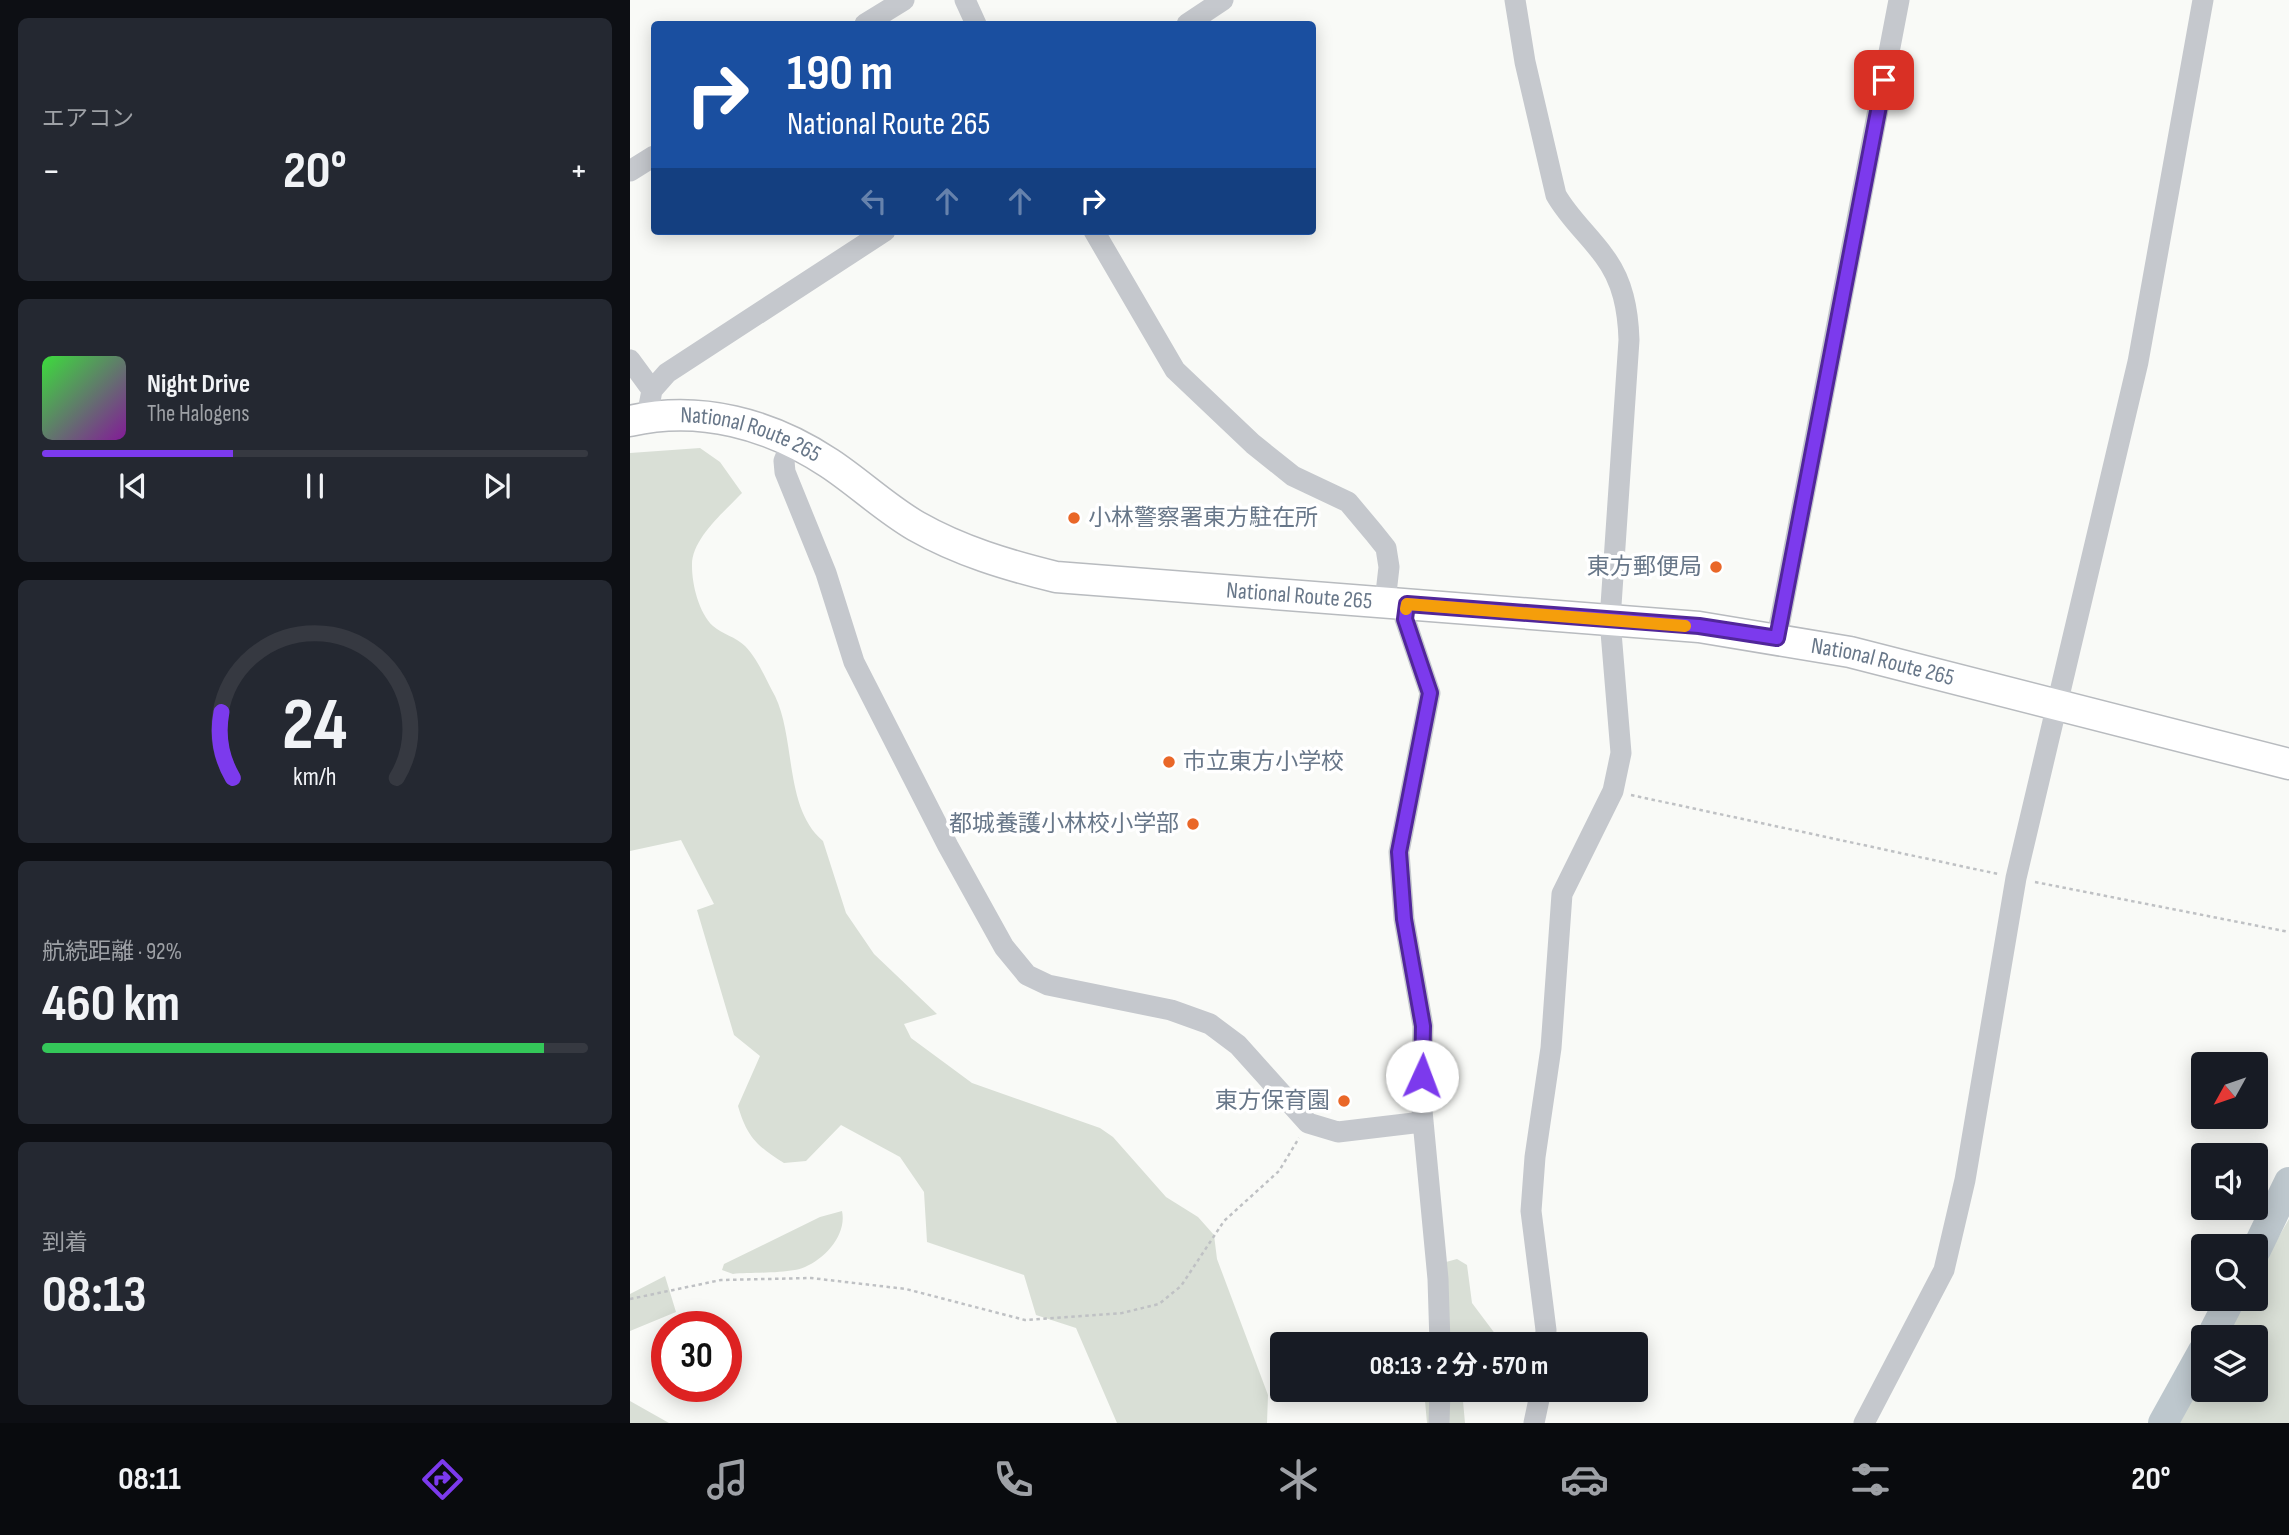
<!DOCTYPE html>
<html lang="ja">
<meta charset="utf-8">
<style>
:root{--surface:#171b24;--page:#242831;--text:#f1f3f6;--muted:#9ea1a6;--line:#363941;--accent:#7c3aed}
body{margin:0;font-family:"Sofia Sans Condensed","Noto Sans JP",sans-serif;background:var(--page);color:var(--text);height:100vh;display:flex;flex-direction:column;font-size:26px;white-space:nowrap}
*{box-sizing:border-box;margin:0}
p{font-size:23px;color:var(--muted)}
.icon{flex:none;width:38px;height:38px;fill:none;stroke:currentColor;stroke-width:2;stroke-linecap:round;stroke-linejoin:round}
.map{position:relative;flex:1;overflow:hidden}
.sheet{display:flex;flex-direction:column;gap:18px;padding:18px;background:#0d0f14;width:630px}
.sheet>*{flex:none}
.guide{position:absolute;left:21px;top:21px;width:665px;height:214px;border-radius:7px;box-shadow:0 4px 18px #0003;background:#1a4fa0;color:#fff;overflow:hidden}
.needle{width:46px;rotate:230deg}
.fabs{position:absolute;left:1561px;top:1052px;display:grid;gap:14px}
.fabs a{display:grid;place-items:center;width:77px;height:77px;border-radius:7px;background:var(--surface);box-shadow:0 4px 18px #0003;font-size:35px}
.speed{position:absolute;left:21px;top:1311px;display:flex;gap:14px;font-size:35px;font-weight:700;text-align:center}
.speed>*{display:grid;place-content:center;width:91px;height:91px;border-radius:50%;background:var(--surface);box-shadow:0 4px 18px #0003;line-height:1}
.speed .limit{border:10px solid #d22;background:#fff;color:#111}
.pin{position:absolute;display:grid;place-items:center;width:60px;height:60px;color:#fff;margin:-30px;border-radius:14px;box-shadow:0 4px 10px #0006}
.me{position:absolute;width:77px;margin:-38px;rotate:2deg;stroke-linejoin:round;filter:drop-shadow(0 0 5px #0008)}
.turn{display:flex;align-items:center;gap:24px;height:147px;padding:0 21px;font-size:32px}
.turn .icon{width:91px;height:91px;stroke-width:2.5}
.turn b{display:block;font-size:49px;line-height:60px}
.lanes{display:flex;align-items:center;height:66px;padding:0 21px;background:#0003;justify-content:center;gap:35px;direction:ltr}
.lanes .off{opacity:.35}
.big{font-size:52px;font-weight:700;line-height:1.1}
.sheet .tile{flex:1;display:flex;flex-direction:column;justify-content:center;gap:10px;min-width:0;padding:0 24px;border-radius:10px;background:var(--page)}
.sheet .dial{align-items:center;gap:0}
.dial svg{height:182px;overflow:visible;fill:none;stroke:var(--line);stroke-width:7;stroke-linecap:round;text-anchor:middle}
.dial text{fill:var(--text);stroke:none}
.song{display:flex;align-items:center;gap:21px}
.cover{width:84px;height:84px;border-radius:10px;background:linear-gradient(135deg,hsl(120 70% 55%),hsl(290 70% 35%))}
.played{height:7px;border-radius:4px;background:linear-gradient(90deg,var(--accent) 35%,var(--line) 35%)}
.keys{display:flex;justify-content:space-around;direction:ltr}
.heat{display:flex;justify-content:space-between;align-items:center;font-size:38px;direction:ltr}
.charge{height:10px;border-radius:5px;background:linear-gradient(90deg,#34c759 92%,var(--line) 0)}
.trip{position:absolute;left:640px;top:1332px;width:378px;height:70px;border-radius:7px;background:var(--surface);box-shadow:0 4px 18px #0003;font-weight:700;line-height:70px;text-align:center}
.tab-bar{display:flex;height:112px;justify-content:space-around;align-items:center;background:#090b0e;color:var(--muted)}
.tab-bar .icon{width:49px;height:49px}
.tab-bar .current{color:var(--accent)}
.tab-bar b{font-size:32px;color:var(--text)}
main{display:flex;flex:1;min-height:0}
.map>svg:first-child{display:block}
</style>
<main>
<section class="sheet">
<div class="tile"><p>エアコン</p>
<div class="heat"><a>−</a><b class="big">20°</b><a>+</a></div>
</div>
<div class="tile">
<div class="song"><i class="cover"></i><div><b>Night Drive</b><p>The Halogens</p></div></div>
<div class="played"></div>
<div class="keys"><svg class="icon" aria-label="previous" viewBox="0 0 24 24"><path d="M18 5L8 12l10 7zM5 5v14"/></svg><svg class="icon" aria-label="pause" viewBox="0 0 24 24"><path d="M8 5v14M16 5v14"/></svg><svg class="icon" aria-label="next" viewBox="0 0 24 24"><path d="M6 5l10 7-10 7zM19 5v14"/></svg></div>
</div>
<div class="tile dial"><svg viewBox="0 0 100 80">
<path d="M14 69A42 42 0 1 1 86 69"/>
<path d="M14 69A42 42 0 0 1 9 40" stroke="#7c3aed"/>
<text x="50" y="56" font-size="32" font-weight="700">24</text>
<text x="50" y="72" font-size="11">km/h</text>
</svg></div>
<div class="tile"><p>航続距離 · 92%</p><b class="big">460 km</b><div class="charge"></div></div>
<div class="tile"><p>到着</p><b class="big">08:13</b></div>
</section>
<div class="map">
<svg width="1659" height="1423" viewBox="0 0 1659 1423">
<rect width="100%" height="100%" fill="#f9faf7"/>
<path fill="#d9dfd6" d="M70 448 90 462 112 493C95 511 61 539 62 566 62 585 69 613 83 626 92 634 106 637 115 646 128 659 136 680 145 696 166 740 154 808 193 841L216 913 244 954 307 1014 274 1024 281 1038 342 1083 470 1128 483 1137 536 1197 568 1217 584 1235 587 1259 638 1395 637 1423H487L446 1328 406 1315 394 1275 297 1242 294 1192 270 1157 211 1125 176 1161 154 1163C127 1146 117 1137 108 1106L130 1056 104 1035 67 910 84 904 51 840 0 851V453Z
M212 1211C217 1234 196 1258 175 1267 160 1274 121 1272 103 1274L92 1270 94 1264 190 1217Z
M1659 1219V1423H1541L1573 1368V1390H1626V1337H1591L1613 1299 1626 1298V1276Z
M827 1259 837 1265 842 1303 866 1335 865 1344H805L816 1262Z
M35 1276 46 1312 0 1331V1294Z
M794 1390H832L835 1423H797Z
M0 1401 39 1423H0Z"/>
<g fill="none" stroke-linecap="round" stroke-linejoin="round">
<path stroke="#bdc7cd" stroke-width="30" d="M1626 1250 1659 1182
M1581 1337 1601 1298
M1533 1423 1573 1351"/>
<defs>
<g id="highway">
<path id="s1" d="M0 421C70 405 140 424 199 463 228 482 255 508 286 526 330 551 377 565 426 577L1069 627 1220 652 1659 764"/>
</g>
</defs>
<use href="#highway" stroke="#b8bbbf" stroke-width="33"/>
<path stroke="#bfc1c4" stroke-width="2.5" stroke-dasharray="3.5 3.5" stroke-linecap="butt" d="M1001 795 1368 874
M1405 882 1659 932
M0 1299 91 1280 181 1278 276 1289 395 1320 492 1313 529 1304 551 1286 594 1221 649 1171 669 1138"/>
<path stroke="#c5c8cd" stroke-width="21" d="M335 0 346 24
M885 0 895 62 926 195C939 218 959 235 974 256 993 281 998 310 999 340L980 620 991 753 983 791 932 894 921 1048 905 1157 901 1211 916 1330 915 1344
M235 24 274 0
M557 24 593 0
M0 171 24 156
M464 231 545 370 623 444 663 476 718 502 744 533 756 548 759 567 755 602
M0 360 22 390
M17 417 22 390 37 373 255 231
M162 441 154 461 155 472 196 573 224 662 318 846 374 947 397 975 418 985 541 1010 580 1024 608 1045 678 1123 708 1132 792 1122
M777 604 775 619 800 693 769 852 774 919 793 1026 791 1100 808 1279 810 1344
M1147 637 1269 0
M809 1423 810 1390
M904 1423 911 1390
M1234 1423 1314 1270 1335 1180 1386 878 1508 362 1573 0"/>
<use href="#highway" stroke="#fff" stroke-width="30"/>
</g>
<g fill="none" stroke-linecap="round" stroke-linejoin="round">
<defs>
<path id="route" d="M792 1076 793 1026 774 919 769 852 800 693 775 619 777 604 1069 626 1147 638 1254 80"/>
</defs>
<use href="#route" stroke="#51269a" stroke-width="18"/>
<use href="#route" stroke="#7c3aed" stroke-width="12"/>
<path stroke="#f59e0b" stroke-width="12" d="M776 609 777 604 1055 626"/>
</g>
<g fill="#e96728" stroke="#fff" stroke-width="2.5">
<circle cx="444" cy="518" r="7"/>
<circle cx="1086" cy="567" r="7"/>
<circle cx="539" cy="762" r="7"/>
<circle cx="563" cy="824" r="7"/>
<circle cx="714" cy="1101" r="7"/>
</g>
<g text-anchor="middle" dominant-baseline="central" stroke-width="7" stroke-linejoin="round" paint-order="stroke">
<g font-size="23" fill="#687789" stroke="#fff">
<text stroke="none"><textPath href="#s1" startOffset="124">National Route 265</textPath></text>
<text stroke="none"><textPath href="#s1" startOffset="710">National Route 265</textPath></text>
<text stroke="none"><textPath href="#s1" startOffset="1298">National Route 265</textPath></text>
</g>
<g font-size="23" fill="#687789" stroke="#fff" text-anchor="end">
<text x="458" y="518" text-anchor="start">小林警察署東方駐在所</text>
<text x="1072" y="567">東方郵便局</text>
<text x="553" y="762" text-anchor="start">市立東方小学校</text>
<text x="549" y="824">都城養護小林校小学部</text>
<text x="700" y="1101">東方保育園</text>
</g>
</g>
</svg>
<div class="fabs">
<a><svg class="needle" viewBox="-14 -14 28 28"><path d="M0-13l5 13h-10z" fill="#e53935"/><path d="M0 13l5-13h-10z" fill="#9ea1a6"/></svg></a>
<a><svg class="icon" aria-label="sound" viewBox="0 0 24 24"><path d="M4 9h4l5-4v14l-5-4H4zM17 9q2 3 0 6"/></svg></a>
<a><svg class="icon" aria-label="search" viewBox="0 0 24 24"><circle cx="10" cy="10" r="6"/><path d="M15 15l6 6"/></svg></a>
<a><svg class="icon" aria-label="layers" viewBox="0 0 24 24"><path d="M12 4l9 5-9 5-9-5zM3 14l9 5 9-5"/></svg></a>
</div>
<div class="speed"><div class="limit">30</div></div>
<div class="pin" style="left:1254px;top:80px;background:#d93025"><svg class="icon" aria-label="arrive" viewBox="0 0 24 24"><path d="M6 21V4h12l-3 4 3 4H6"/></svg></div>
<svg class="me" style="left:792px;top:1076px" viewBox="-20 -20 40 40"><circle r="19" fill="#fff"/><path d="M0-13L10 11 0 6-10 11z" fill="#7c3aed"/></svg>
<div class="trip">08:13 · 2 分 · 570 m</div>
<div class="guide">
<div class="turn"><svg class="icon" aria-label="right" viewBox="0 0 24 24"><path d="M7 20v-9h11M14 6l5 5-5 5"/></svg><div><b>190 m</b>National Route 265</div></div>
<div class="lanes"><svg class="icon off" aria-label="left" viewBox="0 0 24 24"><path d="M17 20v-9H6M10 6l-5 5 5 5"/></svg><svg class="icon off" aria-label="ahead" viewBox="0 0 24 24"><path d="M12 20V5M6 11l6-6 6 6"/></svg><svg class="icon off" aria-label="ahead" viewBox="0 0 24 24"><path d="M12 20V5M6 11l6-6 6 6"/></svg><svg class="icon" aria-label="right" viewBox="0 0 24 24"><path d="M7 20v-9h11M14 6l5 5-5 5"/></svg></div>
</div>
</div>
</main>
<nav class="tab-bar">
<b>08:11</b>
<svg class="icon current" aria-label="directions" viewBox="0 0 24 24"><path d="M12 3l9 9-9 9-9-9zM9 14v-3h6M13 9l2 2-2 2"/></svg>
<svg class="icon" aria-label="music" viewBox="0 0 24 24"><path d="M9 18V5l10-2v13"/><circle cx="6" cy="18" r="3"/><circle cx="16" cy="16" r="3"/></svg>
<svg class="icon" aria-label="phone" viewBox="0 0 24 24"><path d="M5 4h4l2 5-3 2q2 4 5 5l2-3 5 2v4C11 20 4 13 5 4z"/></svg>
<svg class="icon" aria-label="climate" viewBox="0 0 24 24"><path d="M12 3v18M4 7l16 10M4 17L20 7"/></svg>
<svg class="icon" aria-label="car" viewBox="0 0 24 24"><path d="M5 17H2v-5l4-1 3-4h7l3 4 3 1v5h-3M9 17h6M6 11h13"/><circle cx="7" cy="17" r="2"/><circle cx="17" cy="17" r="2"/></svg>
<svg class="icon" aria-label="filters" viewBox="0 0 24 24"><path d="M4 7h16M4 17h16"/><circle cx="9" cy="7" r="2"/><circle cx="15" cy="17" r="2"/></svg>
<b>20°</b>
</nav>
